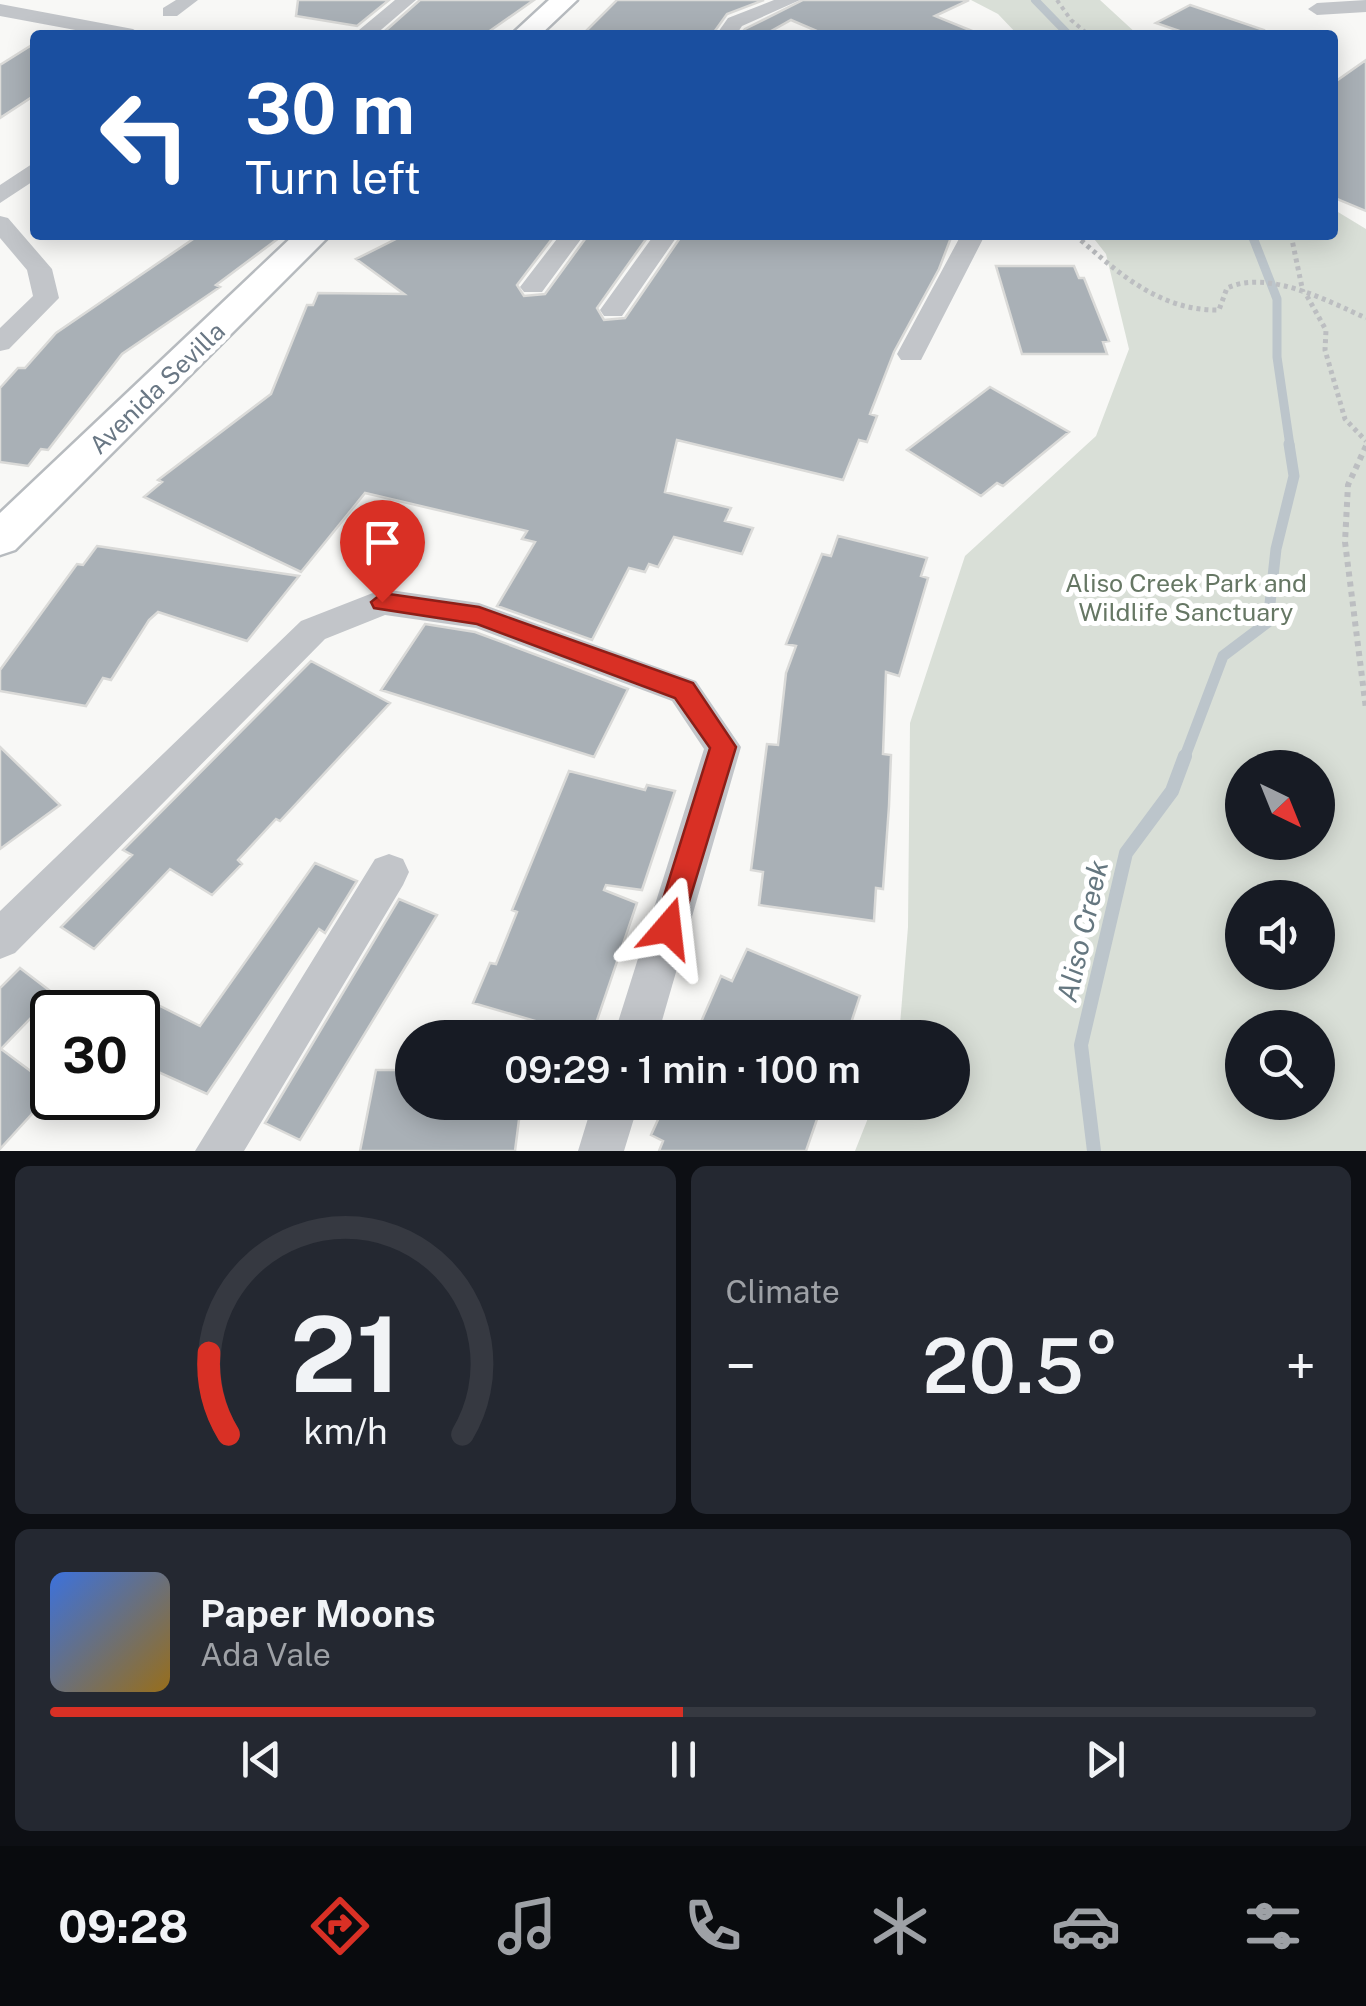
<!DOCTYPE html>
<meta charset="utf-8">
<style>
:root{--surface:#171b24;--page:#242831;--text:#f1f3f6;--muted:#9ea1a6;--line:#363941;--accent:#d93025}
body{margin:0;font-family:"Public Sans",sans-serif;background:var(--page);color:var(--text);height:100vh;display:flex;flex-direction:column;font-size:38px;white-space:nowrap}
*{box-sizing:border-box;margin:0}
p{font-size:32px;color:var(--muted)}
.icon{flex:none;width:55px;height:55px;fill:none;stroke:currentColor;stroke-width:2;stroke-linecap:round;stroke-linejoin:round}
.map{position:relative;height:1151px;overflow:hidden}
.details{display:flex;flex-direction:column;gap:15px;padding:15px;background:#0d0f14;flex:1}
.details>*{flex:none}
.guide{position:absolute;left:30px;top:30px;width:1308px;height:210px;border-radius:10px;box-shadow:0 5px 25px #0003;background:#1a4fa0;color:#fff;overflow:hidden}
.needle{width:65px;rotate:137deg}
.buttons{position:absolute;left:1225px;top:750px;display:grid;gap:20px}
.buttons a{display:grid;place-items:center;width:110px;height:110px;border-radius:50%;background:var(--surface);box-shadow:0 5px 25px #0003;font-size:50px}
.speed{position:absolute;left:30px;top:990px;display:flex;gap:20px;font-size:50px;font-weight:700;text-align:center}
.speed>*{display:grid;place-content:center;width:130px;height:130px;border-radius:50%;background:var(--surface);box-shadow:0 5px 25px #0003;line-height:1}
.speed .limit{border:5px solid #111;border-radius:15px;background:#fff;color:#111}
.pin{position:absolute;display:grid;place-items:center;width:85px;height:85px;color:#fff;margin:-102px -42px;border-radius:50% 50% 50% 0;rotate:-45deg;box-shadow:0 0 10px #0007}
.pin .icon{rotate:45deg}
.me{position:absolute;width:110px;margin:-55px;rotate:17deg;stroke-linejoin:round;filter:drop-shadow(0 0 8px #0008)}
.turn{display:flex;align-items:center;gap:35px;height:210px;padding:0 50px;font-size:45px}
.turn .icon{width:130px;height:130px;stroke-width:2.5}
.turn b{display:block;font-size:70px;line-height:85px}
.big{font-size:75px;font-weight:600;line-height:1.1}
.details .tile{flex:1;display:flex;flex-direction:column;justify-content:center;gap:15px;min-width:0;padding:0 35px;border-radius:15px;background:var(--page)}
.details .dial{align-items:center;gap:0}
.dial svg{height:260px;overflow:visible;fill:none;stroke:var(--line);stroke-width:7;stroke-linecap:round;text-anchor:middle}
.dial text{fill:var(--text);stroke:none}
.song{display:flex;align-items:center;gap:30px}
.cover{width:120px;height:120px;border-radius:15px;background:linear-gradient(135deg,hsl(220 70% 55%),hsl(40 70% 35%))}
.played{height:10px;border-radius:5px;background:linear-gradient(90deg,var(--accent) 50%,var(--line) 50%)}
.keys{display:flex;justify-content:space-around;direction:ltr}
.heat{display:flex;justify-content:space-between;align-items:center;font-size:55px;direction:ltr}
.details .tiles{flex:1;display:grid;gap:15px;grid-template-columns:1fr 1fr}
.tile:last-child{grid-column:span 2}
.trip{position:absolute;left:395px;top:1020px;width:575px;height:100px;border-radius:50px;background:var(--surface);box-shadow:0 5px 25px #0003;font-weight:600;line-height:100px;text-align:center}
.menu{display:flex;height:160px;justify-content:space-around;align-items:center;background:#090b0e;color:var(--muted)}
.menu .icon{width:70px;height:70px}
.menu .on{color:var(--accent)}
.menu b{font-size:45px;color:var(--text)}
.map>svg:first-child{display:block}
</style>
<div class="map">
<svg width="1366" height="1151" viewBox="0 0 1366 1151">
<rect width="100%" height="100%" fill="#f8f8f6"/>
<path fill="#d9dfd7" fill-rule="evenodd" d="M971 0H1100L1138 35H1018L998 14Z
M1333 209 1366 229V1151H855L874 1103 952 1102V1038L899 1037 908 927 910 723 965 556 1096 436 1129 349 1106 254 1091 235H1332ZM1242 768H1318V842H1242ZM1242 898H1318V972H1242ZM1242 1028H1318V1102H1242Z"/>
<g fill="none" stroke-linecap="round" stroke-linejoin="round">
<path stroke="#bcc5cb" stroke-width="8" d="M1035 0 1069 35"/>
<path stroke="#bcc5cb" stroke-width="9" d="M1252 235 1277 299V357L1290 446"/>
<path stroke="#bcc5cb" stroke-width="11" d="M1184 759 1223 656 1268 622 1276 549 1294 476 1289 444"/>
<path stroke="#bcc5cb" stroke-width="14" d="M1094 1151 1081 1045 1126 853 1172 791 1185 756"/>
</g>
<path fill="#a9b0b6" stroke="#dadad8" stroke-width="2.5" d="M298 0H389L357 26 296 16Z
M420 0H534L484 35 385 31Z
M617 0H764L727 14 712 35H582Z
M803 0H969L935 16 977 33 826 35 791 20 764 35H740L745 29Z
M1190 5 1264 30 1263 35H1191L1156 23Z
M35 43V95L0 118V65Z
M1366 60V211L1332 197V84Z
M199 235H283L216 285 220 287 122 354 48 450 41 449 28 466 0 462V388L18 368H25L56 333Z
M404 235H555L517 285 524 296 545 294 588 235H649L597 308 604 320 625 318 682 235H952L939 269 894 352 870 414 877 416 867 442 859 440 843 480 677 440 665 492 731 508 725 521 753 528 742 554 674 537 658 567 649 564 645 572 629 568 592 640 497 606 535 542 522 539 527 531 365 493 301 572 144 497 162 482 158 480 271 394 307 305H313L318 293 404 294 356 259Z
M996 266H1074L1079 278H1084L1109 341 1103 342 1107 354H1022Z
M990 387 1069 432 1003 486 997 483 981 496 907 450Z
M838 536 927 558 921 576 928 578 899 676 886 672 883 754 891 755 889 806 883 889 876 888 874 921 759 905 763 872 751 870 767 744 778 745 786 673 796 646 786 644 822 554 831 556Z
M97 546 299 576 247 641 158 612 149 620 111 680 103 678 86 706 0 691V670L77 564 83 565Z
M425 624 475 632 628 689 594 757 381 690Z
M311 661 390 703 280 821 276 819 238 860 242 864 212 895 170 869 94 949 61 927 132 855 123 850Z
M0 747 60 805 0 849Z
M569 771 645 790 647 785 675 791 642 890 606 885 604 890 637 903 591 1038H560L563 1029 473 1003 490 963 496 964 517 912 512 910Z
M315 863 357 881 325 933 319 929 207 1094 138 1063V1018L150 1001 200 1026Z
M399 899 437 915 300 1140 265 1123Z
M747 949 860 996 846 1038H694L721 976 732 981Z
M20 968 54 994 1 1049 52 1087V1092L0 1149V988Z
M376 1070H412V1102L521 1104 515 1151H360Z
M666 1102H823L806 1151H659L663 1141 651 1135Z"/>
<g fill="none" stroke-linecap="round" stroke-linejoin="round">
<defs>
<path id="secondary" d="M549 0H577L540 35H511Z
M294 235H330L15 550 0 555V513Z"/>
</defs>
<use href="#secondary" stroke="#b7bbbf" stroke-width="5"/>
<path stroke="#bcbec1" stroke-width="4" stroke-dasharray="4 4" stroke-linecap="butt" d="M1057 0 1071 20 1089 35"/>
<path stroke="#bcbec1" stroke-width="5" stroke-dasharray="4 4" stroke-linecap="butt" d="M1075 235C1117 272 1159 311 1219 310L1227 288C1268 269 1328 301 1366 318
M1291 235 1303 292
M1307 296 1326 330 1325 350 1345 419 1366 441"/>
<path stroke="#bcbec1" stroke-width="6" stroke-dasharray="5 5" stroke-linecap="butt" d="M1366 446 1348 485 1345 542 1366 709"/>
<path fill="#c2c5c9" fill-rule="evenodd" d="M176 0H198L177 16H163V8Z
M395 0H416L375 35H353Z
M774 0H800L742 26 736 35H716L728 18Z
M1366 0V12L1317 15 1308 9 1317 3Z
M0 4 133 29 143 35H102L0 16Z
M35 162V180L0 203V185Z
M0 216 8 218 52 269 59 298 9 349 0 351V328L33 296 27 270 0 238Z
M560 235H584L542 292H524L520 287Z
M654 235H678L622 316H604L600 310Z
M961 235H985L921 360H901L897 354Z
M383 589 479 603 696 681 741 747 657 1038H613L704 749 672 701 476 628 385 615 325 639 15 953 0 959V911L301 621Z
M389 854 403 859 409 872 403 885 244 1151H195L375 859Z
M593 1102H639L624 1151H578Z"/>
<use href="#secondary" fill="#fff" fill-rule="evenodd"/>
</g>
<path fill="#d93025" stroke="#8d1f18" stroke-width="2.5" d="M382 593 479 607 693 683 736 747 678 938 668 942 658 938 654 928 710 748 675 698 477 624 374 608 371 602Z"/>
<g text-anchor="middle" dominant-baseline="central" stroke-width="10" stroke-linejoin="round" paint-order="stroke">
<g font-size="25" fill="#697784" stroke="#fff">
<text transform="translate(157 388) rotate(-44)">Avenida Sevilla</text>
</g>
<g font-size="25" fill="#667764" stroke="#fff">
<text x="1186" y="583">Aliso Creek Park and<tspan x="1186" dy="29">Wildlife Sanctuary</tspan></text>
</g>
<g font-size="28" font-style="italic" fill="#657780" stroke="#fff">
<text transform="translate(1082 931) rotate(-77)">Aliso Creek</text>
</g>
</g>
</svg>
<div class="buttons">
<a><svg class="needle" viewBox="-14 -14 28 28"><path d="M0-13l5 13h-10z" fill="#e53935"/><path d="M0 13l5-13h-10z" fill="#9ea1a6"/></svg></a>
<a><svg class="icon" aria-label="sound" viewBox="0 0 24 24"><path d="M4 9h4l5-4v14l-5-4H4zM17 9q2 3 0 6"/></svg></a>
<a><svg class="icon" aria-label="search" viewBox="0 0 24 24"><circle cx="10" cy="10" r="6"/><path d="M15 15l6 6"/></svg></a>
</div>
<div class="speed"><div class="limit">30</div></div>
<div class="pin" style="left:382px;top:602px;background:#d93025"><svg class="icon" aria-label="arrive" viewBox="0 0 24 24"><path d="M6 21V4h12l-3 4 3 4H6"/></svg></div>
<svg class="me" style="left:668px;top:928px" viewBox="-20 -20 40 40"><path d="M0-17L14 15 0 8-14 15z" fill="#d93025" stroke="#fff" stroke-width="4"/></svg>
<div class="trip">09:29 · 1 min · 100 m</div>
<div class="guide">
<div class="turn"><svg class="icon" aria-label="left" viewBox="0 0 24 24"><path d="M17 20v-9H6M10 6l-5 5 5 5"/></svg><div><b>30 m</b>Turn left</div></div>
</div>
</div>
<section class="details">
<div class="tiles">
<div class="tile dial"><svg viewBox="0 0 100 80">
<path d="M14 69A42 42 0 1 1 86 69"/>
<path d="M14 69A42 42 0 0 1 8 44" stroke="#d93025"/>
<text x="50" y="56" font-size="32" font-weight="700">21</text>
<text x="50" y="72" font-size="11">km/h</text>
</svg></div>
<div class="tile"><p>Climate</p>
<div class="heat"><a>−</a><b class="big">20.5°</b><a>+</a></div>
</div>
<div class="tile">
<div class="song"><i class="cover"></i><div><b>Paper Moons</b><p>Ada Vale</p></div></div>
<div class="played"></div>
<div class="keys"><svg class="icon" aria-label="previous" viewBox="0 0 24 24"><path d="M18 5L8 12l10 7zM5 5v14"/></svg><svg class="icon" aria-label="pause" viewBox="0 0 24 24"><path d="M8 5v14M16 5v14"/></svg><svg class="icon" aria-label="next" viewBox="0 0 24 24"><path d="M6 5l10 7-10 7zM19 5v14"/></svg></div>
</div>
</div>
</section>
<nav class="menu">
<b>09:28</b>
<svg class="icon on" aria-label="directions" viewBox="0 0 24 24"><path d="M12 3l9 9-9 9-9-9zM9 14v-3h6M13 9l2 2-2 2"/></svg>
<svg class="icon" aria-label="music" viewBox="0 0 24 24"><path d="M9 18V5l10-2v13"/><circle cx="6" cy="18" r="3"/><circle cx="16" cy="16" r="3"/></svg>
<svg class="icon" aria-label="phone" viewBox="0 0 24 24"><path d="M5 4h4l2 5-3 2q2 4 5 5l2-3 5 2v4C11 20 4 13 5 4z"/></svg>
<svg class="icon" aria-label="climate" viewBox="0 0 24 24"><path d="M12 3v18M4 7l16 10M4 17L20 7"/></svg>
<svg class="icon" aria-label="car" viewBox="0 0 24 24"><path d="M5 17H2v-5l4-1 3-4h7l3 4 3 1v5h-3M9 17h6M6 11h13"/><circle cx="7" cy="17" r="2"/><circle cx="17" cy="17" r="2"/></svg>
<svg class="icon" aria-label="filters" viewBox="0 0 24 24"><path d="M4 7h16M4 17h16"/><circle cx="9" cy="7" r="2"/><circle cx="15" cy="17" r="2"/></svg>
</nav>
